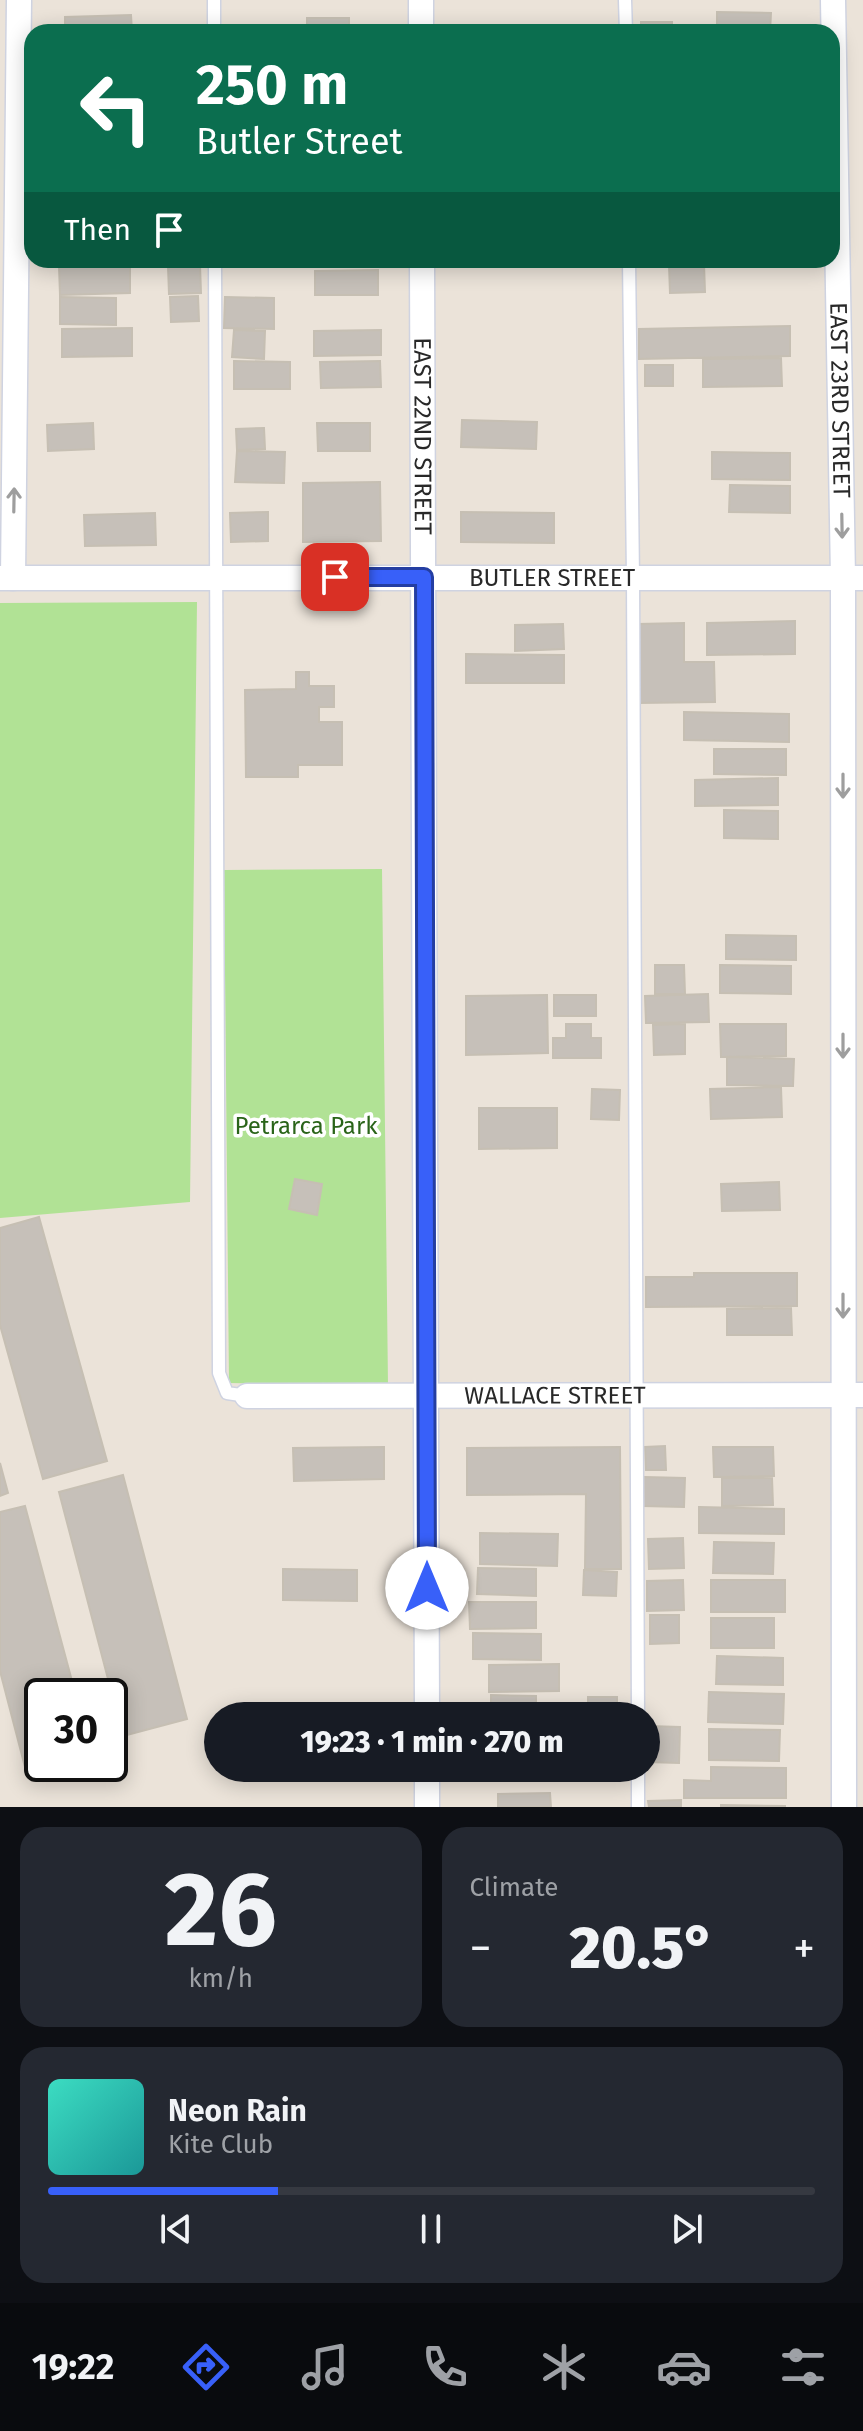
<!DOCTYPE html>
<meta charset="utf-8">
<style>
:root{--surface:#171b24;--page:#242831;--text:#f1f3f6;--muted:#9ea1a6;--line:#363941;--accent:#3860f9}
body{margin:0;font-family:"Fira Sans",sans-serif;background:var(--page);color:var(--text);height:100vh;display:flex;flex-direction:column;font-size:30px;white-space:nowrap}
*{box-sizing:border-box;margin:0}
p{font-size:26px;color:var(--muted)}
.icon{flex:none;width:44px;height:44px;fill:none;stroke:currentColor;stroke-width:2;stroke-linecap:round;stroke-linejoin:round}
.map{position:relative;height:1807px;overflow:hidden}
.details{display:flex;flex-direction:column;gap:20px;padding:20px;background:#0d0f14;flex:1}
.details>*{flex:none}
.hud{position:absolute;left:24px;top:24px;width:816px;height:244px;border-radius:24px;box-shadow:0 4px 20px #0003;background:#0b6e4f;color:#fff;overflow:hidden}
.speed{position:absolute;left:24px;top:1678px;display:flex;gap:16px;font-size:40px;font-weight:700;text-align:center}
.speed>*{display:grid;place-content:center;width:104px;height:104px;border-radius:50%;background:var(--surface);box-shadow:0 4px 20px #0003;line-height:1}
.speed .limit{border:4px solid #111;border-radius:12px;background:#fff;color:#111}
.pin{position:absolute;display:grid;place-items:center;width:68px;height:68px;color:#fff;margin:-34px;border-radius:16px;box-shadow:0 4px 12px #0006}
.me{position:absolute;width:88px;margin:-44px;rotate:0deg;stroke-linejoin:round;filter:drop-shadow(0 0 6px #0008)}
.turn{display:flex;align-items:center;gap:28px;height:168px;padding:0 40px;font-size:36px}
.turn .icon{width:104px;height:104px;stroke-width:2.5}
.turn b{display:block;font-size:56px;line-height:68px}
.then{display:flex;align-items:center;height:76px;padding:0 40px;background:#0003;gap:16px;font-size:30px}
.big{font-size:60px;font-weight:800;line-height:1.1}
.details .card{flex:1;display:flex;flex-direction:column;justify-content:center;gap:12px;min-width:0;padding:0 28px;border-radius:24px;background:var(--page)}
.details .dial{align-items:center;gap:0}
.dial b{font-size:104px;line-height:1}
.song{display:flex;align-items:center;gap:24px}
.cover{width:96px;height:96px;border-radius:12px;background:linear-gradient(135deg,hsl(170 70% 55%),hsl(180 70% 35%))}
.played{height:8px;border-radius:4px;background:linear-gradient(90deg,var(--accent) 30%,var(--line) 30%)}
.keys{display:flex;justify-content:space-around;direction:ltr}
.heat{display:flex;justify-content:space-between;align-items:center;font-size:44px;direction:ltr}
.details .tiles{flex:1;display:grid;gap:20px;grid-template-columns:1fr 1fr}
.card:last-child{grid-column:span 2}
.trip{position:absolute;left:204px;top:1702px;width:456px;height:80px;border-radius:40px;background:var(--surface);box-shadow:0 4px 20px #0003;font-weight:800;line-height:80px;text-align:center}
.tab-bar{display:flex;height:128px;justify-content:space-around;align-items:center;background:#090b0e;color:var(--muted)}
.tab-bar .icon{width:56px;height:56px}
.tab-bar .active{color:var(--accent)}
.tab-bar b{font-size:36px;color:var(--text)}
.map>svg:first-child{display:block}
</style>
<div class="map">
<svg width="863" height="1807" viewBox="0 0 863 1807">
<rect width="100%" height="100%" fill="#ebe3d9"/>
<path fill="#b1e295" d="M197 602 190 1202 0 1218V603Z
M382 869 388 1386 229 1383 224 870Z"/>
<path fill="#c6c0b9" stroke="#c6bfb3" stroke-width="2" d="M717 12 771 13 770 32H717Z
M131 15 132 32H65V17Z
M307 18H349V32H307Z
M641 22H672V32H641Z
M230 28H262V32H230Z
M229 260H259V265L229 264Z
M294 260H376V262Z
M462 260H529V264L462 263Z
M703 260H759V261L703 263Z
M704 264 705 292 670 293 669 265Z
M130 265V293L60 295 59 266Z
M200 265 201 293 169 294 168 266Z
M378 270V295H315V271Z
M198 296 199 321 171 322 170 297Z
M60 297 116 298V325L60 324Z
M225 297 274 298V329L224 328Z
M790 326V356L639 359V329Z
M132 328V356L62 357V329Z
M234 330 265 331 264 359 232 357Z
M381 330V355L314 356V331Z
M781 358 782 386 703 387V359Z
M234 361 290 362V389H234Z
M380 361 381 387 321 388 320 362Z
M645 365H673V386H645Z
M462 420 537 422 536 449 461 447Z
M93 423 94 449 48 451 47 425Z
M317 423H370V451H318Z
M264 428 265 449 237 450 236 429Z
M237 451 285 452 284 483 235 482Z
M712 452 790 453V480L712 479Z
M380 482 381 541 303 542V483Z
M730 485 790 486V513L729 512Z
M268 512V541L231 542 230 513Z
M461 512 554 513V543L461 542Z
M155 513 156 545 85 546 84 515Z
M795 621V654L707 655V623Z
M684 623V662H714L715 702 638 703V624Z
M563 624 564 649 515 651V625Z
M466 654 564 655V683H466Z
M296 672H309V686H334V707H319V722H342V765H298V777H246L245 690 296 689Z
M684 712 789 714V742L684 740Z
M714 749H786V775L714 774Z
M778 778V805L695 806V780Z
M724 810 778 811V839L724 838Z
M726 935 796 936V960L726 959Z
M655 965H684L685 994H655Z
M720 965 791 966V994L720 993Z
M708 994 709 1022 646 1023 645 996Z
M547 995 548 1053 466 1055V996Z
M554 995H596V1016H554Z
M566 1024H591V1038H601V1058H553V1038H566Z
M685 1024V1054L654 1055 653 1025Z
M720 1024H786V1056L721 1057Z
M727 1057 794 1059 793 1086 727 1085Z
M781 1087 782 1117 711 1119 710 1089Z
M592 1089 620 1090 619 1120 591 1119Z
M479 1108H557V1148L479 1149Z
M295 1179 322 1184 317 1215 289 1209Z
M779 1182 780 1210 722 1211 721 1184Z
M39 1217 107 1461 43 1479 0 1325V1228Z
M694 1273H797V1306L646 1307V1277H694Z
M791 1308 792 1335H727V1309Z
M665 1446 666 1470H646L645 1447Z
M384 1447V1479L294 1481 293 1448Z
M620 1447 621 1569H585L586 1494 467 1495V1448Z
M713 1447H773L774 1476 714 1477Z
M0 1463 8 1493 0 1496Z
M123 1475 187 1719 123 1736 59 1492Z
M644 1477 685 1478 684 1507 643 1506Z
M722 1478H772L773 1505 722 1506Z
M25 1506 76 1696H42V1763L25 1767 0 1671V1512Z
M699 1507 784 1509V1534L699 1533Z
M480 1533 558 1534 557 1566 480 1564Z
M683 1538 684 1568 649 1569 648 1539Z
M714 1542 774 1543 773 1574 713 1573Z
M478 1568 536 1569V1596L477 1594Z
M283 1569 357 1570V1601L283 1600Z
M584 1570 617 1572 616 1596 583 1595Z
M683 1580 684 1610 647 1611V1581Z
M711 1580H785V1612H711Z
M469 1602H536V1628L470 1629Z
M650 1615H679V1643L650 1644Z
M711 1618H774V1648H711Z
M473 1633 541 1634V1660L473 1659Z
M717 1656 783 1658V1685L716 1684Z
M559 1664V1691L489 1692V1665Z
M709 1692 784 1694 783 1724 708 1722Z
M491 1695 536 1696V1716H491Z
M588 1697H617V1716H588Z
M648 1726 680 1727 679 1763 647 1762Z
M709 1729 780 1730 779 1761 709 1760Z
M711 1767 786 1768V1798H684V1780L711 1781Z
M499 1768H543L544 1776H500Z
M550 1793 551 1807H498V1794Z
M681 1800V1807H649L648 1801Z
M721 1805 785 1806V1807H721Z"/>
<g fill="none" stroke-linecap="round" stroke-linejoin="round">
<defs>
<path id="service" d="M214 0V32
M625 0 626 32
M215 260 219 1373 227 1393 247 1396
M629 260 633 577 638 1716
M638 1768V1807"/>
<g id="minor">
<path d="M421 0V32"/>
<path id="s1" d="M833 0 843 578 844 1807"/>
<path id="s2" d="M422 260 427 1716"/>
<path id="s3" d="M0 578H863"/>
<path d="M13 578 19 0"/>
<path id="s4" d="M247 1396 863 1395"/>
<path d="M427 1768V1807"/>
</g>
</defs>
<use href="#service" stroke="#cfd3e1" stroke-width="15"/>
<use href="#minor" stroke="#cfd3e1" stroke-width="27"/>
<use href="#service" stroke="#fff" stroke-width="12"/>
<use href="#minor" stroke="#fff" stroke-width="24"/>
</g>
<defs><path id="oneway-shaft" d="M-6 0H5M1.5-3L5.5 0L1.5 3" fill="none" stroke-width="1.6" stroke-linecap="round" stroke-linejoin="round" transform="scale(2)"/></defs>
<g stroke="#9e9e9e">
<use href="#oneway-shaft" transform="translate(14 500) rotate(-89)"/>
<use href="#oneway-shaft" transform="translate(842 526) rotate(89)"/>
<use href="#oneway-shaft" transform="translate(843 786) rotate(90)"/>
<use href="#oneway-shaft" transform="translate(843 1046) rotate(90)"/>
<use href="#oneway-shaft" transform="translate(843 1306) rotate(90)"/>
</g>
<g fill="none" stroke-linecap="round" stroke-linejoin="round">
<defs>
<path id="route" d="M335 577H424L427 1588"/>
</defs>
<use href="#route" stroke="#243ea2" stroke-width="20"/>
<use href="#route" stroke="#3860f9" stroke-width="14"/>
</g>
<g text-anchor="middle" dominant-baseline="central" stroke-width="7" stroke-linejoin="round" paint-order="stroke">
<g font-size="24" fill="#282828" stroke="#fff">
<text stroke="none"><textPath href="#s1" startOffset="400">EAST 23RD STREET</textPath></text>
<text stroke="none"><textPath href="#s2" startOffset="176">EAST 22ND STREET</textPath></text>
<text stroke="none"><textPath href="#s3" startOffset="552">BUTLER STREET</textPath></text>
<text stroke="none"><textPath href="#s4" startOffset="308">WALLACE STREET</textPath></text>
</g>
<g font-size="24" fill="#2a6419" stroke="#fff">
<text x="306" y="1126">Petrarca Park</text>
</g>
</g>
</svg>
<div class="speed"><div class="limit">30</div></div>
<div class="pin" style="left:335px;top:577px;background:#d93025"><svg class="icon" aria-label="arrive" viewBox="0 0 24 24"><path d="M6 21V4h12l-3 4 3 4H6"/></svg></div>
<svg class="me" style="left:427px;top:1588px" viewBox="-20 -20 40 40"><circle r="19" fill="#fff"/><path d="M0-13L10 11 0 6-10 11z" fill="#3860f9"/></svg>
<div class="trip">19:23 · 1 min · 270 m</div>
<div class="hud">
<div class="turn"><svg class="icon" aria-label="left" viewBox="0 0 24 24"><path d="M17 20v-9H6M10 6l-5 5 5 5"/></svg><div><b>250 m</b>Butler Street</div></div>
<div class="then">Then<svg class="icon" aria-label="arrive" viewBox="0 0 24 24"><path d="M6 21V4h12l-3 4 3 4H6"/></svg></div>
</div>
</div>
<section class="details">
<div class="tiles">
<div class="card dial"><b>26</b><p>km/h</p></div>
<div class="card"><p>Climate</p>
<div class="heat"><a>−</a><b class="big">20.5°</b><a>+</a></div>
</div>
<div class="card">
<div class="song"><i class="cover"></i><div><b>Neon Rain</b><p>Kite Club</p></div></div>
<div class="played"></div>
<div class="keys"><svg class="icon" aria-label="previous" viewBox="0 0 24 24"><path d="M18 5L8 12l10 7zM5 5v14"/></svg><svg class="icon" aria-label="pause" viewBox="0 0 24 24"><path d="M8 5v14M16 5v14"/></svg><svg class="icon" aria-label="next" viewBox="0 0 24 24"><path d="M6 5l10 7-10 7zM19 5v14"/></svg></div>
</div>
</div>
</section>
<nav class="tab-bar">
<b>19:22</b>
<svg class="icon active" aria-label="directions" viewBox="0 0 24 24"><path d="M12 3l9 9-9 9-9-9zM9 14v-3h6M13 9l2 2-2 2"/></svg>
<svg class="icon" aria-label="music" viewBox="0 0 24 24"><path d="M9 18V5l10-2v13"/><circle cx="6" cy="18" r="3"/><circle cx="16" cy="16" r="3"/></svg>
<svg class="icon" aria-label="phone" viewBox="0 0 24 24"><path d="M5 4h4l2 5-3 2q2 4 5 5l2-3 5 2v4C11 20 4 13 5 4z"/></svg>
<svg class="icon" aria-label="climate" viewBox="0 0 24 24"><path d="M12 3v18M4 7l16 10M4 17L20 7"/></svg>
<svg class="icon" aria-label="car" viewBox="0 0 24 24"><path d="M5 17H2v-5l4-1 3-4h7l3 4 3 1v5h-3M9 17h6M6 11h13"/><circle cx="7" cy="17" r="2"/><circle cx="17" cy="17" r="2"/></svg>
<svg class="icon" aria-label="filters" viewBox="0 0 24 24"><path d="M4 7h16M4 17h16"/><circle cx="9" cy="7" r="2"/><circle cx="15" cy="17" r="2"/></svg>
</nav>
